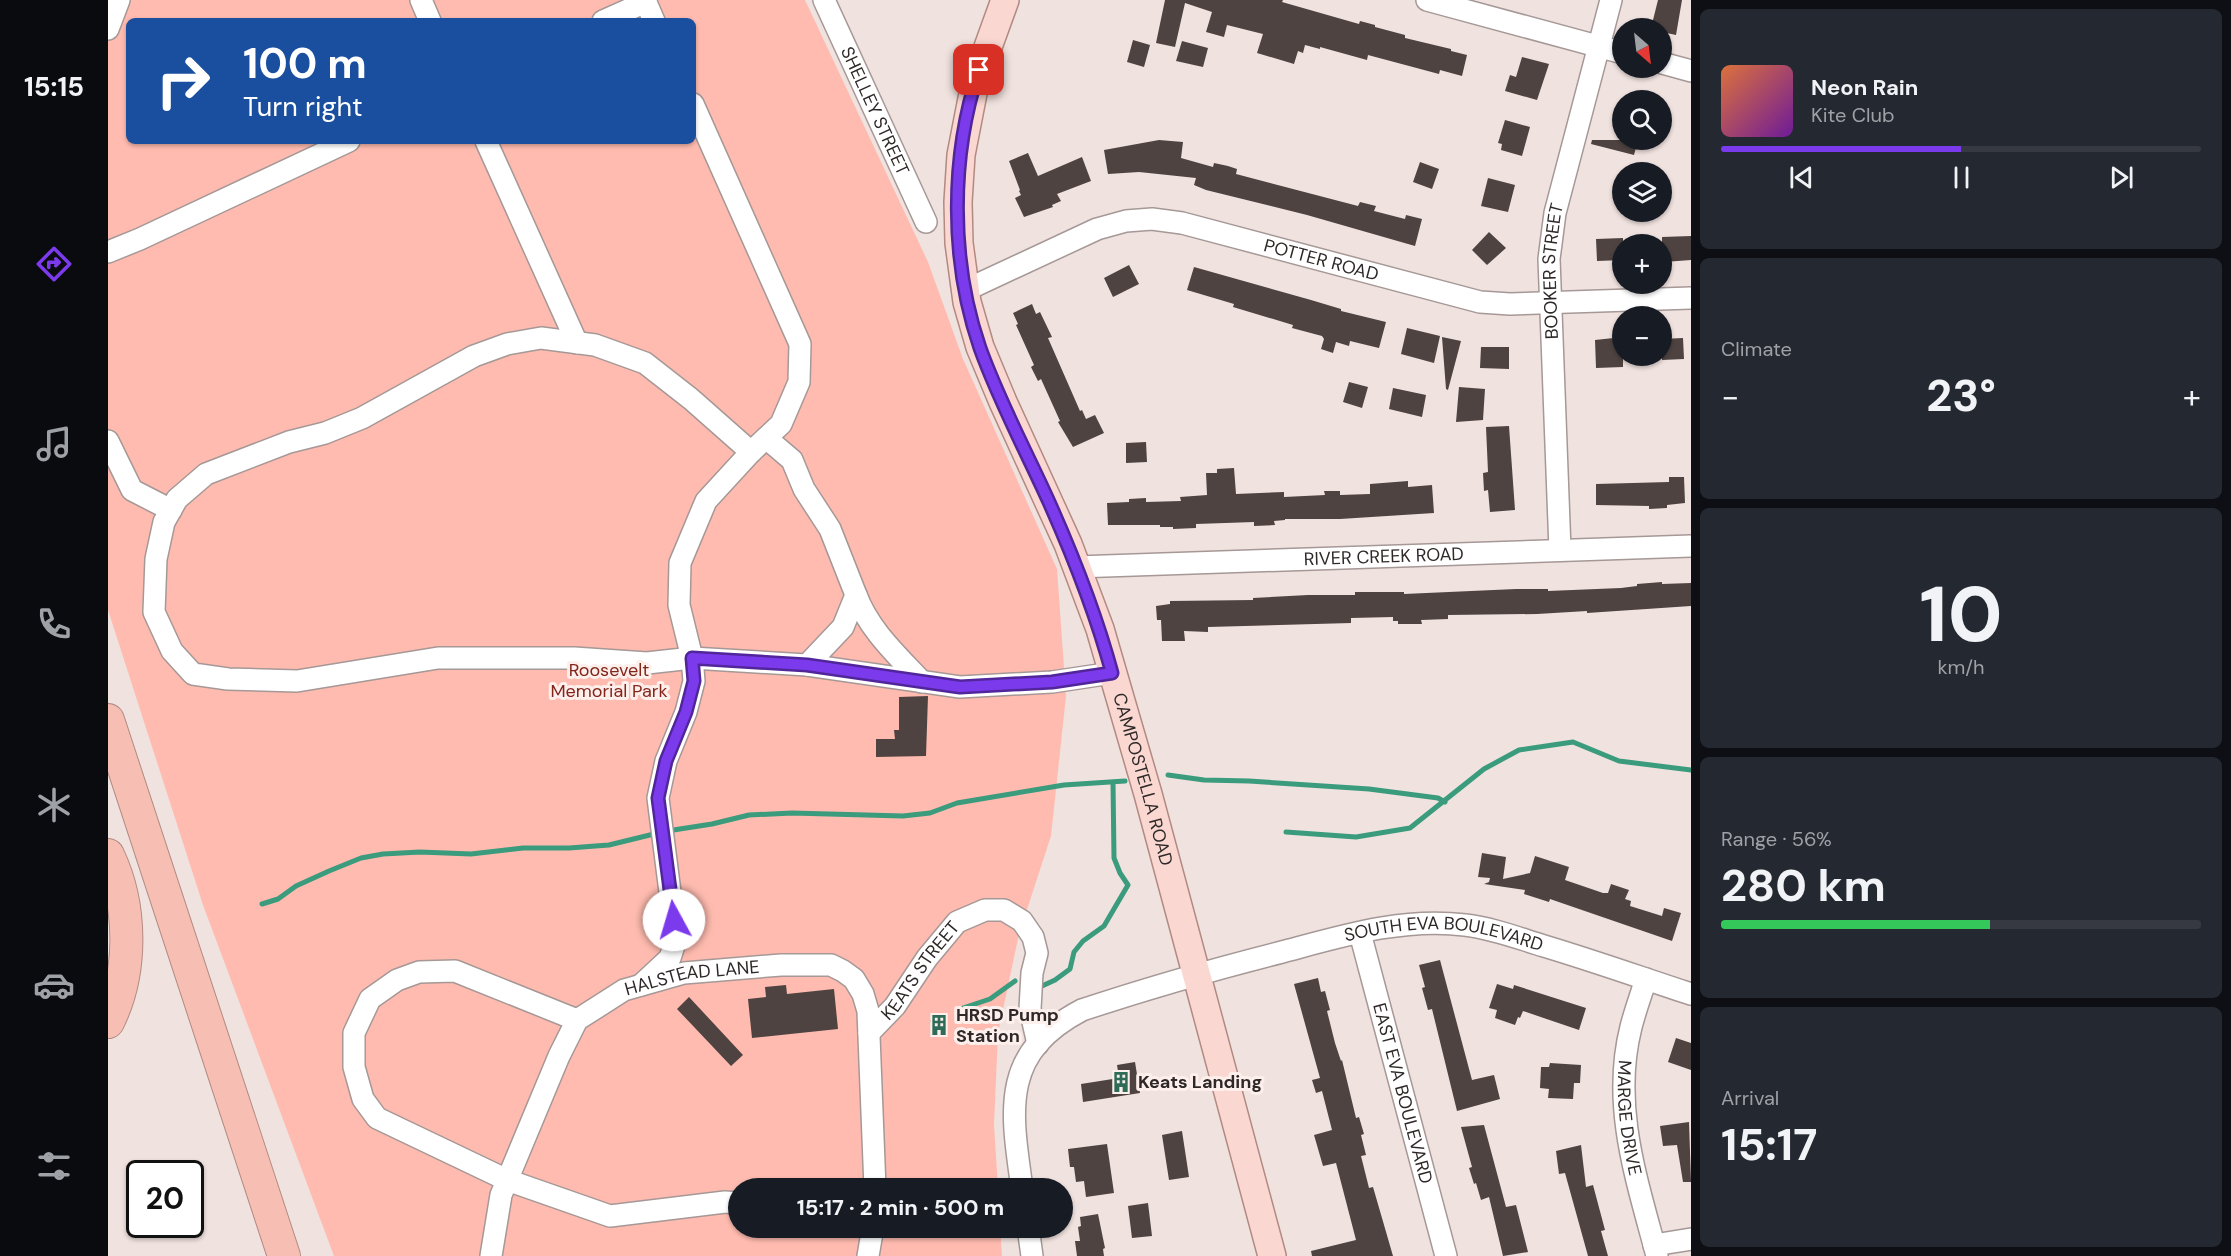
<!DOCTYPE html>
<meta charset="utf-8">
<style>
:root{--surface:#171b24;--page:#242831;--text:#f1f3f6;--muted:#9ea1a6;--line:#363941;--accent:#7c3aed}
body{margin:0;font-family:"DM Sans",sans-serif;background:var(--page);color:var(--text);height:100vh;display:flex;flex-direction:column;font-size:22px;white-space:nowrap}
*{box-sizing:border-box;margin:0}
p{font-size:20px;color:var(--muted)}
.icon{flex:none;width:33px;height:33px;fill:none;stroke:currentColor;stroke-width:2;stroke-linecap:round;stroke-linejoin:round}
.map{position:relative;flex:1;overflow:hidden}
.side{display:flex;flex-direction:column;gap:9px;padding:9px;background:#0d0f14;width:540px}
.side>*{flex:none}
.guide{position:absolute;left:18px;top:18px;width:570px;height:126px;border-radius:9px;box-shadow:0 2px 4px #0004;background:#1a4fa0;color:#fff;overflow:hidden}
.needle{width:39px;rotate:152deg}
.controls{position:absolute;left:1504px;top:18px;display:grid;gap:12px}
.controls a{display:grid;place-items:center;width:60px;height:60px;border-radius:50%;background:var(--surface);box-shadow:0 2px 4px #0004;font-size:30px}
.speed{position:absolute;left:18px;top:1160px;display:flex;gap:12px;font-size:30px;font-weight:700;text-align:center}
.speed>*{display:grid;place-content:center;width:78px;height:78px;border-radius:50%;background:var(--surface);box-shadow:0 2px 4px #0004;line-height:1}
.speed .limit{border:3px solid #111;border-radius:9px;background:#fff;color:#111}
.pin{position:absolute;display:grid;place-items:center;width:51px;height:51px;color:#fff;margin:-26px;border-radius:12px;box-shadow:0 3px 9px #0006}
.me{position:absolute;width:66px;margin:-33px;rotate:354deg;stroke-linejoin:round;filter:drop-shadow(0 0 4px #0008)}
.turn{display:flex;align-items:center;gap:21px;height:126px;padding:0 18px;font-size:27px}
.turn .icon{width:78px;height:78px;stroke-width:2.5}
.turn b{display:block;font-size:42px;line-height:51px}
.big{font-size:45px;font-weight:700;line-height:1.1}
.side .widget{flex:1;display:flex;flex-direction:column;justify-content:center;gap:9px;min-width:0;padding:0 21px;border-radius:9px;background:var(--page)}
.side .dial{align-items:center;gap:0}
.dial b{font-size:78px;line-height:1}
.song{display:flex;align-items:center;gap:18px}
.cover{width:72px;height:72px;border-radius:9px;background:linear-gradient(135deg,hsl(20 70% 55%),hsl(280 70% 35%))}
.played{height:6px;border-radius:3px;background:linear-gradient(90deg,var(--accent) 50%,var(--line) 50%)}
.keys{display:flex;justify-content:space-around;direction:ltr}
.heat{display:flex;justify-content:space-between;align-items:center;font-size:33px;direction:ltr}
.charge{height:9px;border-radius:4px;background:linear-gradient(90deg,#34c759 56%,var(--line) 0)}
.trip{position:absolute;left:620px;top:1178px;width:345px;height:60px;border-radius:30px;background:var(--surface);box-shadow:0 2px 4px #0004;font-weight:700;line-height:60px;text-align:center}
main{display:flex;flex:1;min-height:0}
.tab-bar{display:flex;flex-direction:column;width:108px;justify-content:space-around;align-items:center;background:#090b0e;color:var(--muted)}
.tab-bar .icon{width:42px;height:42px}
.tab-bar .selected{color:var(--accent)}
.tab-bar b{font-size:27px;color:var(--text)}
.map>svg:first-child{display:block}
</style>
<main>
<nav class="tab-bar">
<b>15:15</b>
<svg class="icon selected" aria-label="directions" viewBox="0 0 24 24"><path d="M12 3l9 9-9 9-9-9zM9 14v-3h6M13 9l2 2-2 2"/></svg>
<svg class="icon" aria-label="music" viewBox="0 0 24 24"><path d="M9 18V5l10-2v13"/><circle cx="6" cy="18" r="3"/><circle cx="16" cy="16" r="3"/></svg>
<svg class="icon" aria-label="phone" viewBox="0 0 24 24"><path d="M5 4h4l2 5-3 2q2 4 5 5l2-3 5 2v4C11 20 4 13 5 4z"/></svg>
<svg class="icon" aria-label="climate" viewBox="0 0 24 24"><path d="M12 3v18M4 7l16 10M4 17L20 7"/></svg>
<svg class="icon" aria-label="car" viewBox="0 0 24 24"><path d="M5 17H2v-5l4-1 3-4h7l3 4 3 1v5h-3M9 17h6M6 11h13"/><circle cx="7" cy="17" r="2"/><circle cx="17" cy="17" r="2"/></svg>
<svg class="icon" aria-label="filters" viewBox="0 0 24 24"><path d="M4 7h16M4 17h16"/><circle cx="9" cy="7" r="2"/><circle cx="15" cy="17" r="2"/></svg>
</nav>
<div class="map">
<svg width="1583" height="1256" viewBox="0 0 1583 1256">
<rect width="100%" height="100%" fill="#f0e2df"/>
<path fill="#ffbbaf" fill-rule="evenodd" d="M0 0H697L820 262 855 359 949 569 958 696 943 836 911 934 890 1033 886 1125 890 1188H630V1227H892L894 1256H226L95 905 0 610ZM21 21H585V141H21Z"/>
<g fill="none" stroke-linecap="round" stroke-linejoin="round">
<path stroke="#3a9b7d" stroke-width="5" d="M1060 775 1096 780 1141 781 1261 789 1330 798 1337 802
M559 831 604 824 641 815 684 813 795 816 822 813 849 803 956 785 1017 781
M1178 832 1248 837 1302 828 1376 769 1411 750 1465 742 1511 761 1583 770
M154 904 170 899 188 886 221 871 253 858 275 854 312 852 363 854 415 848H461L501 845 550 833
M934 986 947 980 962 969 966 952 975 941 996 926 1020 885 1012 873 1006 858 1005 782
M855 1008 882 999 907 981"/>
</g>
<path fill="#4e4341" d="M1057 0H1175L1174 2 1251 24 1252 21 1267 25V27L1297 35V38L1343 49V51L1359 55 1354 76 1332 70 1331 74 1260 55 1259 60 1212 47V49L1197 45 1195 53 1190 51 1186 64 1149 53 1155 34 1119 25 1116 37 1098 32 1104 12 1077 3 1067 47 1048 43Z
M1550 0H1574L1568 35 1554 32V28H1543Z
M1025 40 1042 45 1036 67 1019 62Z
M1074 41 1100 48 1095 67 1068 61Z
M1414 57 1441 64 1429 100 1397 91 1402 75 1408 77Z
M1397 120 1422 127 1414 156 1393 150 1394 144 1390 143Z
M1051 140 1075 142 1073 158 1105 167 1106 163 1120 166 1129 169 1128 174 1250 206 1252 202 1268 206 1266 211 1297 219 1298 215 1314 219 1307 246 1199 215 1098 190 1086 185 1088 178 1031 172 1000 174 996 150Z
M1484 140H1530L1526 155 1483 144Z
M920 153 930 176 974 157 983 181 949 194 953 201 944 205 945 207 916 217 907 198 913 195 911 191 912 190 901 161Z
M1312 162 1331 169 1324 189 1305 182Z
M1380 178 1407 185 1400 212 1373 206Z
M1381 232 1398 248 1379 265 1364 250Z
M1583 236V260L1556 262V258H1554V237Z
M1515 238V260L1489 261 1488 239Z
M1021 265 1031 284 1005 297 996 278Z
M1086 267 1203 300 1233 309V311L1278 322 1271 348 1242 341 1241 346 1228 342 1225 353 1213 349 1216 339 1214 336 1184 328 1185 325 1125 307 1126 304 1079 290Z
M924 304 928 314 932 312 944 337 940 338 972 411 974 410 978 419 987 415 996 433 965 447 950 422 952 421 933 379 930 381 923 367 926 365 908 325 910 324 905 313Z
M1299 328 1332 336 1326 363 1293 354Z
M1334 337 1353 341 1340 390 1338 389Z
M1515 337V367L1488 368 1487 340Z
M1575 338 1576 359 1554 360V339Z
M1373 347H1401V369L1372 368Z
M1241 382 1260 387 1254 408 1235 402Z
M1351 387 1377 389 1375 420 1348 422Z
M1285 388 1318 395 1314 417 1281 409Z
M1401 426 1407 510 1382 512 1380 490 1376 491 1375 473 1380 472 1378 427Z
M1038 442 1039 462 1018 463V443Z
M1126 468 1128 494 1176 492V497L1217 495 1216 491H1232V495L1262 494V484L1300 481V487L1324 485 1326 513 1232 519H1177V520L1166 521 1167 525 1146 526V522L1088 524V528L1065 529V527H1052V525H1000L999 503 1021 502V499L1038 498V502L1073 501 1072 497 1099 495 1098 473H1109V469Z
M1561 477H1576L1577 503 1559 505V508L1541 509V506L1488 505V484L1561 482Z
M1554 582V584L1583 583V606L1479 613V611L1429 614 1340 615V619L1313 620 1314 624H1290V621H1285V617L1243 618V623L1100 627V632L1076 631 1077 641H1054L1053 620H1049L1048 606 1062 604V601L1145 600V598L1200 595H1247V592H1296V594L1408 589H1440V591L1513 588 1529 586V584Z
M820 696 818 756 768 757V739H787L786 730H791V697Z
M1374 853 1398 857 1395 879 1422 873 1427 856 1461 867 1457 880 1495 893H1500L1503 884 1521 890 1517 899 1523 901 1522 906 1554 916 1556 908 1573 913 1564 941 1442 899 1441 902 1416 894 1417 890 1376 884 1381 882 1382 878 1370 877Z
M1332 960 1364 1080 1386 1075 1392 1099 1349 1111 1324 1009 1320 1010 1314 988 1317 987 1311 965Z
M1210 978 1213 992 1217 991 1222 1010 1219 1011 1227 1043 1233 1061 1234 1060 1248 1118 1251 1117 1256 1134 1253 1135 1258 1155 1253 1156 1261 1188 1265 1187 1285 1256H1204L1203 1251 1248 1240 1228 1163 1215 1166 1206 1135 1224 1130 1214 1091 1208 1093 1204 1080 1212 1078 1186 984Z
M1389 984 1405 989 1406 985 1478 1008 1471 1030 1415 1011 1412 1018 1410 1017 1407 1025 1387 1018 1389 1010 1381 1008Z
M678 985 679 994 726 989 730 1029 644 1038 640 999 658 997 657 987Z
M581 997 635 1055 623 1066 569 1009Z
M835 1016 839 1030 826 1034 822 1020Z
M1568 1038 1583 1043V1070L1560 1062Z
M1027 1062 1032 1093 975 1102 973 1084 1011 1078 1009 1065Z
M1442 1063 1473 1065 1472 1083H1466L1465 1099 1440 1098 1441 1089 1432 1088 1433 1067H1441Z
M1581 1122 1583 1182H1575L1569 1145 1555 1146 1552 1126Z
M1376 1125 1398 1207 1408 1205 1420 1252 1395 1256 1381 1197 1373 1200 1368 1183 1366 1184 1361 1168 1364 1167 1353 1127Z
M1074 1131 1081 1177 1061 1180 1054 1135Z
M999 1144 1006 1193 978 1197 976 1181 968 1182 966 1167H962L960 1149Z
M1473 1145 1478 1187 1485 1185 1497 1230 1493 1231 1500 1256H1480L1457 1173 1451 1174 1448 1151Z
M1040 1203 1044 1236 1024 1238 1020 1206Z
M990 1214 997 1248 995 1249 996 1256H969L967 1241H972L970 1227 973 1226 972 1217Z"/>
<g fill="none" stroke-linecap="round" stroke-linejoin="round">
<defs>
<g id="minor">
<path d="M313 0 322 21"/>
<path d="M537 0 546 21"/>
<path id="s1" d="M716 0 818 222"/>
<path d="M1319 0 1515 53"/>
<path d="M495 21 538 2"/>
<path d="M0 29 11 0"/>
<path d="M1554 63 1583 71"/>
<path d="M378 141 469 343"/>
<path d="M0 252 32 239 241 141"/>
<path id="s2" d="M858 290 989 229 1018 221 1044 219 1074 223 1372 302 1402 304 1583 298"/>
<path d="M0 441 24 490 63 510"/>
<path d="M643 452 583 399 537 363 487 345 433 338 399 344 366 356 254 418 217 433 181 442 98 474 69 499 56 522 48 559 46 612 64 651 85 674 120 679 189 681 330 658H466L539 663 584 658 699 665 735 627 748 595 722 529 696 489 684 460 658 438"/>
<path id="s3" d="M1452 550 1441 259 1447 213 1503 0"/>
<path id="s4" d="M968 567 1583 546"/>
<path d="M748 595C761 630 789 655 814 682"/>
<path d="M699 665 852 687 944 682 1004 673"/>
<path id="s5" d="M1252 933 1338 1256"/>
<path id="s6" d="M1538 979C1533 995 1527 1011 1523 1027 1503 1106 1529 1180 1549 1256"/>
<path d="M533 985 562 958 568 939 550 798 558 761 578 712 586 681 584 658 571 605 572 563 598 501 643 452 673 424 691 382 692 344 585 104"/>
<path d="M469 1020 347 971 311 972 289 980 262 999 246 1033V1067L255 1099 269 1118 399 1180 502 1216 617 1202 630 1203"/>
<path id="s7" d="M761 1033 787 1006 819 958 849 922 877 910H896L914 921 925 937 929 953 924 973 922 1009 930 1044"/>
<path id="s8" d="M914 1188C903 1110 892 1053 974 1010 1040 988 1107 969 1174 952 1234 936 1295 917 1357 925 1384 928 1410 938 1436 946 1486 961 1534 978 1583 994"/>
<path d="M920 1227 924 1256"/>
<path d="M1546 1245 1583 1239"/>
<path id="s9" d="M383 1256 393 1195 451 1056 469 1020 516 990 576 973 673 965H723L735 971 746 979 755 994 760 1011 767 1188"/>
<path d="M760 1256 765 1227"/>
</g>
<g id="major">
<path id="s10" d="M897 0 867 83 853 155 850 202 851 243 859 302 872 347 895 402 960 544 992 629 1040 794 1164 1256"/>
</g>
<path id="highway" d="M0 720 176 1256
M0 855C24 905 25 972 0 1022"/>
</defs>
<use href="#minor" stroke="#a59896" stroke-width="24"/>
<use href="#major" stroke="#b18a82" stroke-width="30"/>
<use href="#highway" stroke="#b18a82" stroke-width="34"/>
<use href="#minor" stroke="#fff" stroke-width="21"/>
<use href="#major" stroke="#fad8d1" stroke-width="27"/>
<use href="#highway" stroke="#f7beb3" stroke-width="32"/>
</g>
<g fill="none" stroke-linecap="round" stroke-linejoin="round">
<defs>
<path id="route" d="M566 920 550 798 558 761 578 712 586 681 584 658 699 665 852 687 944 682 1004 673C988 614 966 558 941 502 918 451 891 401 872 348 842 261 842 157 871 70"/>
</defs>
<use href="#route" stroke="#51269a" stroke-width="15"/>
<use href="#route" stroke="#7c3aed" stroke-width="10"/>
</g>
<defs>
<symbol id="building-bare" viewBox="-9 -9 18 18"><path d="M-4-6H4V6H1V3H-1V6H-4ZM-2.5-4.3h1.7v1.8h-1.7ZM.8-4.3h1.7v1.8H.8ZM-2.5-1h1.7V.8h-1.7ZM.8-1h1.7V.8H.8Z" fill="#2f6c58" stroke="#fdefec" stroke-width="2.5" paint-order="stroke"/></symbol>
</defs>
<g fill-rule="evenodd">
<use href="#building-bare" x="816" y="1010" width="30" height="30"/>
<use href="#building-bare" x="998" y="1067" width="30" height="30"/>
</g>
<g text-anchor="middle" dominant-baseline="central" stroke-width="6" stroke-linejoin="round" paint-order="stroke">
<g font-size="18" fill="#2e2928" stroke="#fdefec">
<text stroke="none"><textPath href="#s1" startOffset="122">SHELLEY STREET</textPath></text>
<text stroke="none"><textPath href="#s2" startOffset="375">POTTER ROAD</textPath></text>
<text stroke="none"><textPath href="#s3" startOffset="279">BOOKER STREET</textPath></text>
<text stroke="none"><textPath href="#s4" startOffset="308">RIVER CREEK ROAD</textPath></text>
<text stroke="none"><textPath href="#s10" startOffset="819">CAMPOSTELLA ROAD</textPath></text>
<text stroke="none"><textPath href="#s8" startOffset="580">SOUTH EVA BOULEVARD</textPath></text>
<text stroke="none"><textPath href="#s7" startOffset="81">KEATS STREET</textPath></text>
<text stroke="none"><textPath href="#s9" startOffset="378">HALSTEAD LANE</textPath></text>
<text stroke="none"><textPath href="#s5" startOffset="166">EAST EVA BOULEVARD</textPath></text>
<text stroke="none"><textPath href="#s6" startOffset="142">MARGE DRIVE</textPath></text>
</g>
<g font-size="18" fill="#84251a" stroke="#fdefec">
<text x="501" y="670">Roosevelt<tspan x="501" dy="21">Memorial Park</tspan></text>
</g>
<g font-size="18" font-weight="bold" fill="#2e2928" stroke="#fdefec" text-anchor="start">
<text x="848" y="1015">HRSD Pump<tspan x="848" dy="21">Station</tspan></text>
<text x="1030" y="1082">Keats Landing</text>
</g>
</g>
</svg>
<div class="controls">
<a><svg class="needle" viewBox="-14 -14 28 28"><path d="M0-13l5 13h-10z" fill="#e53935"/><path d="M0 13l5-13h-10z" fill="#9ea1a6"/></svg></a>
<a><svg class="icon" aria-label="search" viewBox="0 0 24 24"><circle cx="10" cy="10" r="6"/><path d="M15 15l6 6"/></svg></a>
<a><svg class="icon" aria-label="layers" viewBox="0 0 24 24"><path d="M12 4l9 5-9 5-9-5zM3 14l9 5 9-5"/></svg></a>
<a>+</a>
<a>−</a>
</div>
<div class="speed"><div class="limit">20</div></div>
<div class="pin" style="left:871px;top:70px;background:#d93025"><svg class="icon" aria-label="arrive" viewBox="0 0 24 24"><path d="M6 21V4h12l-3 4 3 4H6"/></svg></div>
<svg class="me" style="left:566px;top:920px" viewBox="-20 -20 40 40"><circle r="19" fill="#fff"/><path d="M0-13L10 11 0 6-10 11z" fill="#7c3aed"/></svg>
<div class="trip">15:17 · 2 min · 500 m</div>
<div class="guide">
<div class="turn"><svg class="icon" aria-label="right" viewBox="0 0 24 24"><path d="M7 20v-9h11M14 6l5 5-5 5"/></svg><div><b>100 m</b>Turn right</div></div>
</div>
</div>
<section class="side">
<div class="widget">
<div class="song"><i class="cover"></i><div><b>Neon Rain</b><p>Kite Club</p></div></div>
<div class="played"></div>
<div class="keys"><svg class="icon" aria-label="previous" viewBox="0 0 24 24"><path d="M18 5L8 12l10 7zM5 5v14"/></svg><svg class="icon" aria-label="pause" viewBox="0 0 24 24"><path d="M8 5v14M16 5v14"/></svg><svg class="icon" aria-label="next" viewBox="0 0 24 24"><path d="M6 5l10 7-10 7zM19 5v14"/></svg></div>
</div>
<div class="widget"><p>Climate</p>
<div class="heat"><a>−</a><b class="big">23°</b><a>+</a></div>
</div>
<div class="widget dial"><b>10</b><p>km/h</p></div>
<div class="widget"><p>Range · 56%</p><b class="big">280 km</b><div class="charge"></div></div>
<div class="widget"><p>Arrival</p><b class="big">15:17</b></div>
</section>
</main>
